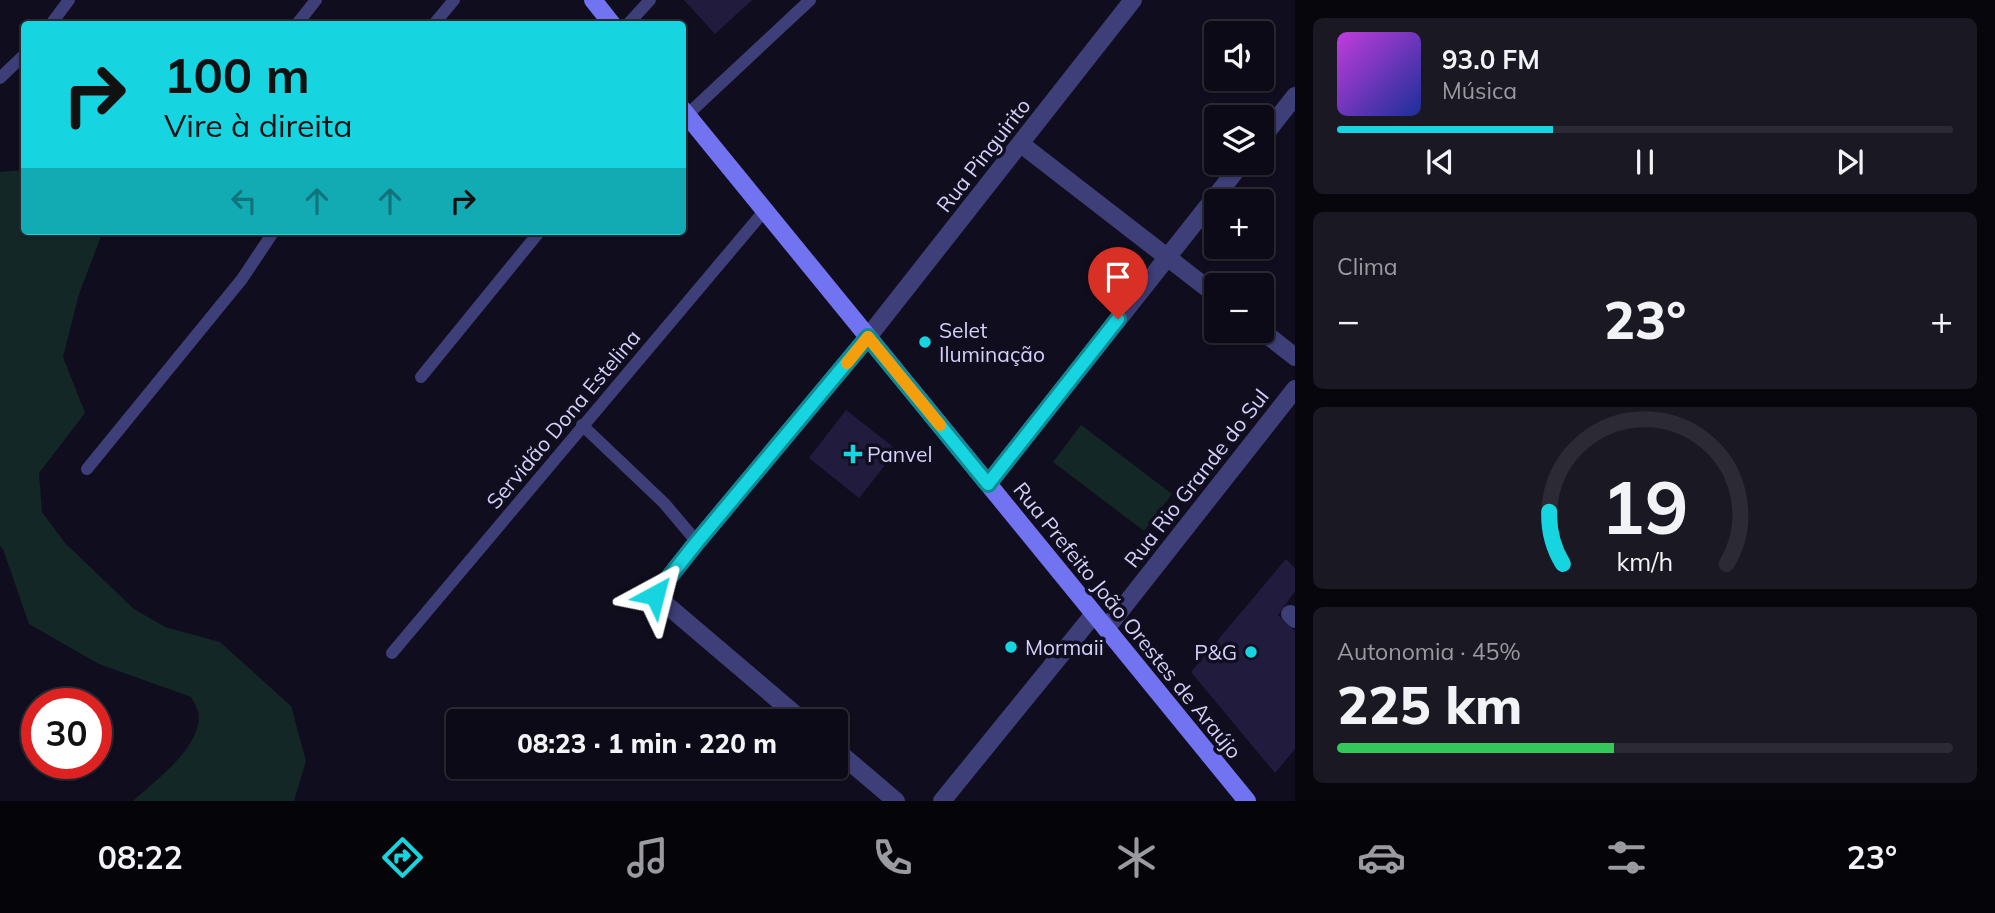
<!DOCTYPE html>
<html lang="pt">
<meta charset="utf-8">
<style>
:root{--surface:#0c0a16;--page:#1a1823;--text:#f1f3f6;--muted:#9a9aa1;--line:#2c2b35;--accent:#17d5e0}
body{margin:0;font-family:Mulish,sans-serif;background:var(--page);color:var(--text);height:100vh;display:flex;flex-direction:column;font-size:26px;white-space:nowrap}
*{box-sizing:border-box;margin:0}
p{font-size:23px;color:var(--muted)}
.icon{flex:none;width:38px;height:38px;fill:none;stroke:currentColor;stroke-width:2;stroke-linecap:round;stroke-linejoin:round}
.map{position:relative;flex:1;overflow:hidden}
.side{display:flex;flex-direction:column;gap:18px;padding:18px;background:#07060c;width:700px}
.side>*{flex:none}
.guide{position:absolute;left:21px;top:21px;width:665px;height:214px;border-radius:7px;box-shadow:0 2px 5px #0004,0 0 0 2px var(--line);background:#17d5e0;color:#111;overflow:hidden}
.tools{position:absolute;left:1204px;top:21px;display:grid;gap:14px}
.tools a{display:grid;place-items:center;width:70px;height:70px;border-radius:7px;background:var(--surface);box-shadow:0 2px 5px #0004,0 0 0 2px var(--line);font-size:35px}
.speed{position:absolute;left:21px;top:688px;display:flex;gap:14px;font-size:35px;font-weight:700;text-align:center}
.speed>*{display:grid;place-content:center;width:91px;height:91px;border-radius:50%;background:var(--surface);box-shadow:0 2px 5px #0004,0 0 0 2px var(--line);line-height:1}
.speed .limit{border:10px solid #d22;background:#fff;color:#111}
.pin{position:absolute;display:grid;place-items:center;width:60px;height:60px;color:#fff;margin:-72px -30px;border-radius:50% 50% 50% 0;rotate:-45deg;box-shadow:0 0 7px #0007}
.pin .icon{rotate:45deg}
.me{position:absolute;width:77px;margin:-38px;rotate:38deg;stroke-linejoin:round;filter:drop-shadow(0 0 5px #0008)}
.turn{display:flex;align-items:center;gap:24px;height:147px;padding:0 28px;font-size:32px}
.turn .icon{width:91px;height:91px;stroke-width:2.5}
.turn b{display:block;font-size:49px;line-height:60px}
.lanes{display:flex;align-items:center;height:66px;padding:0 28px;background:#0003;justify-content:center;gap:35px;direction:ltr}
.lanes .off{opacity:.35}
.big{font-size:52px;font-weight:800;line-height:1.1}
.side .widget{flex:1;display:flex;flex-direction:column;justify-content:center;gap:10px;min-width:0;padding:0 24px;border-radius:10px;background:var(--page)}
.side .dial{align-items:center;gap:0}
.dial svg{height:182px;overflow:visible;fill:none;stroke:var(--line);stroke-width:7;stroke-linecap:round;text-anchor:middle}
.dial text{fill:var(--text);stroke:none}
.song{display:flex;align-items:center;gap:21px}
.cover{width:84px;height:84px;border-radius:10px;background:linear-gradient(135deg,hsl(290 70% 55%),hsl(230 70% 35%))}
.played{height:7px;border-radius:4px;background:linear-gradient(90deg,var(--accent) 35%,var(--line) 35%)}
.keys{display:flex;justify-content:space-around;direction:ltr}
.heat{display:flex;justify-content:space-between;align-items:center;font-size:38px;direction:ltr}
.charge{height:10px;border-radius:5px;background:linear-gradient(90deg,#34c759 45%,var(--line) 0)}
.trip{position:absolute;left:446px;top:709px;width:402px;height:70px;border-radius:7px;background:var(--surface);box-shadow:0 2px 5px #0004,0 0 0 2px var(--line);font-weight:800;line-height:70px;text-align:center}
.dock{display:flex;height:112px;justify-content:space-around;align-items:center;background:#050409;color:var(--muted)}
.dock .icon{width:49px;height:49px}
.dock .on{color:var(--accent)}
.dock b{font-size:32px;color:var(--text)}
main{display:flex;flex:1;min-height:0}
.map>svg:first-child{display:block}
</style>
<main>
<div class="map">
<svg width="1295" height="801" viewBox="0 0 1295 801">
<rect width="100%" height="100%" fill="#100e1e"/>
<path fill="#122726" d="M24 170V231H103L79 294 63 357 85 413 39 473 42 512 65 543 134 609 165 627 220 642 291 706 306 761 294 801H133C156 780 198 750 199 717 199 710 194 703 191 697L99 664 29 624 3 549 0 546V172Z
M1081 425 1172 494 1144 531 1053 462Z"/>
<path fill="#211c3d" d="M684 0H752L715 34Z
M846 410 897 450 859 498 809 458Z
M1286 559 1295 568V591L1278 615 1295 631V749L1275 773 1191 672Z"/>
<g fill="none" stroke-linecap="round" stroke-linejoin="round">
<path stroke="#3e3e78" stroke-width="12" d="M51 24 69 0
M297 24 316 0
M434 24 454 0
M628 24 650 0
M0 78 24 55
M687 115 810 0
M421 377 540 231
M582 425 664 503 697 542
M87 469 242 279 274 231
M392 653 765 210"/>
<path stroke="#3e3e78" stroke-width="18" d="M1262 138 1295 96
M1021 144 1216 295
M1262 331 1295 357
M988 484 1242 163
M1290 614 1295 619
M1106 629 1295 389
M803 721 655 595 697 542 868 337 1133 0
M836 750 896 801"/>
<path stroke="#3e3e78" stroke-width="18" d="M942 801 1094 614"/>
<path stroke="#7173f1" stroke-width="18" d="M593 0 612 24
M682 109 1247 801"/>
</g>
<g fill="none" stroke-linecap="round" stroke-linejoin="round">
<defs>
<path id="route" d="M655 595 697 542 868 337 988 484 1118 319"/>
</defs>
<use href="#route" stroke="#0f8a92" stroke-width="18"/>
<use href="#route" stroke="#17d5e0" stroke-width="12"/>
<path stroke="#f59e0b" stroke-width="12" d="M847 363 868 337 940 425"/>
</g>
<g fill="#17d5e0" stroke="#100e1e" stroke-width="2.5">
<circle cx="925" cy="342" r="7"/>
<path d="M849.5 443.5h7v7h7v7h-7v7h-7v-7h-7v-7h7z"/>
<circle cx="1011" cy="647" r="7"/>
<circle cx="1251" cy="652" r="7"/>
</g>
<g text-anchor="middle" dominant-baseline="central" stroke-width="7" stroke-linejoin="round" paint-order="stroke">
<g font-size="21" fill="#d3d0fa" stroke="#100e1e">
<text transform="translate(983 155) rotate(-52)">Rua Pinguirito</text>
<text transform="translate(563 419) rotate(-50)">Servidão Dona Estelina</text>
<text transform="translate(1196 478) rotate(-52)">Rua Rio Grande do Sul</text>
<text transform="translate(1128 620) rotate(51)">Rua Prefeito João Orestes de Araújo</text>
</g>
<g font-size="21" fill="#d3d0fa" stroke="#100e1e" text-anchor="start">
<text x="939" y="330">Selet<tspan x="939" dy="24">Iluminação</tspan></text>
<text x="867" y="454">Panvel</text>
<text x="1025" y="647">Mormaii</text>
<text x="1237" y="652" text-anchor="end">P&amp;G</text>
</g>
</g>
</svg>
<div class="tools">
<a><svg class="icon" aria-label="sound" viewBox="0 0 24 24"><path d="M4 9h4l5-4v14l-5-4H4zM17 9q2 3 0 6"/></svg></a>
<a><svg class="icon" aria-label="layers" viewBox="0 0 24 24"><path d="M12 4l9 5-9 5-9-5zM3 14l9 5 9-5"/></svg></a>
<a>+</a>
<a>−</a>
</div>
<div class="speed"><div class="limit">30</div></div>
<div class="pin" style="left:1118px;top:319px;background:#d93025"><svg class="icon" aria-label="arrive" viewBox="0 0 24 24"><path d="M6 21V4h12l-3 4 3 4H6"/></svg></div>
<svg class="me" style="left:655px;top:595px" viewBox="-20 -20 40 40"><path d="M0-17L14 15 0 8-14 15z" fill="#17d5e0" stroke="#fff" stroke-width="4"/></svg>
<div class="trip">08:23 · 1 min · 220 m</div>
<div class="guide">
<div class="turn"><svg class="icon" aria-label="right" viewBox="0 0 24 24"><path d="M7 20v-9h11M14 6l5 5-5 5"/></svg><div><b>100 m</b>Vire à direita</div></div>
<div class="lanes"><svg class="icon off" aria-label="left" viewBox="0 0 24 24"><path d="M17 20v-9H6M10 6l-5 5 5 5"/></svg><svg class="icon off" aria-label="ahead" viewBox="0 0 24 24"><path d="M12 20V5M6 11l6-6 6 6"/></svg><svg class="icon off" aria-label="ahead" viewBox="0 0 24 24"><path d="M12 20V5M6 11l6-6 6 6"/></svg><svg class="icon" aria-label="right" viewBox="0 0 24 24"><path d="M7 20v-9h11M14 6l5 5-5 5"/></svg></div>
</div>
</div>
<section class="side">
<div class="widget">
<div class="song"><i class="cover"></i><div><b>93.0 FM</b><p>Música</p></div></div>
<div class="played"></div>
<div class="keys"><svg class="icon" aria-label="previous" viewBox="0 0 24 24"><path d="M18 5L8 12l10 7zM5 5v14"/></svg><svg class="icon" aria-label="pause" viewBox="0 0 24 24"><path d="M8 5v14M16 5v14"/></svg><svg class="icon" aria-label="next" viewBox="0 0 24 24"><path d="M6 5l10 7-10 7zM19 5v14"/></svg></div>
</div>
<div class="widget"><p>Clima</p>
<div class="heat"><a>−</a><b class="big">23°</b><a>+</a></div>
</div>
<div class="widget dial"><svg viewBox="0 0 100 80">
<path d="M14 69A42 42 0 1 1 86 69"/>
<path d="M14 69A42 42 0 0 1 8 46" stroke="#17d5e0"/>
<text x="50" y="56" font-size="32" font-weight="700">19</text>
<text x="50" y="72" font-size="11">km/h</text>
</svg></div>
<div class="widget"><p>Autonomia · 45%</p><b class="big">225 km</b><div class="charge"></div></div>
</section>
</main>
<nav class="dock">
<b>08:22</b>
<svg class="icon on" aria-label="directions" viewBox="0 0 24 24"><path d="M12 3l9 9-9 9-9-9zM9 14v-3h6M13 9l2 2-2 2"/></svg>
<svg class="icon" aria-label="music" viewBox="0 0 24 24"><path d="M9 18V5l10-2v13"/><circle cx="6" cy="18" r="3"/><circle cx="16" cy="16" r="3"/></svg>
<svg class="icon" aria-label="phone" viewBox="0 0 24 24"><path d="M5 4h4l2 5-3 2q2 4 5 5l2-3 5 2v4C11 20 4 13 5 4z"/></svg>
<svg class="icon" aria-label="climate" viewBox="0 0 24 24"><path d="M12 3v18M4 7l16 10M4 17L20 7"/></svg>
<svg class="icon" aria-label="car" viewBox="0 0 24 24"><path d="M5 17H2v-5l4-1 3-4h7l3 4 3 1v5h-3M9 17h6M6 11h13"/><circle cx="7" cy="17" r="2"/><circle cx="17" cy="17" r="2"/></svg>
<svg class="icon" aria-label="filters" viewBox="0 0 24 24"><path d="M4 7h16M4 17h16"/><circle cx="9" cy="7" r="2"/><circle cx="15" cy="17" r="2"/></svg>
<b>23°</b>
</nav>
